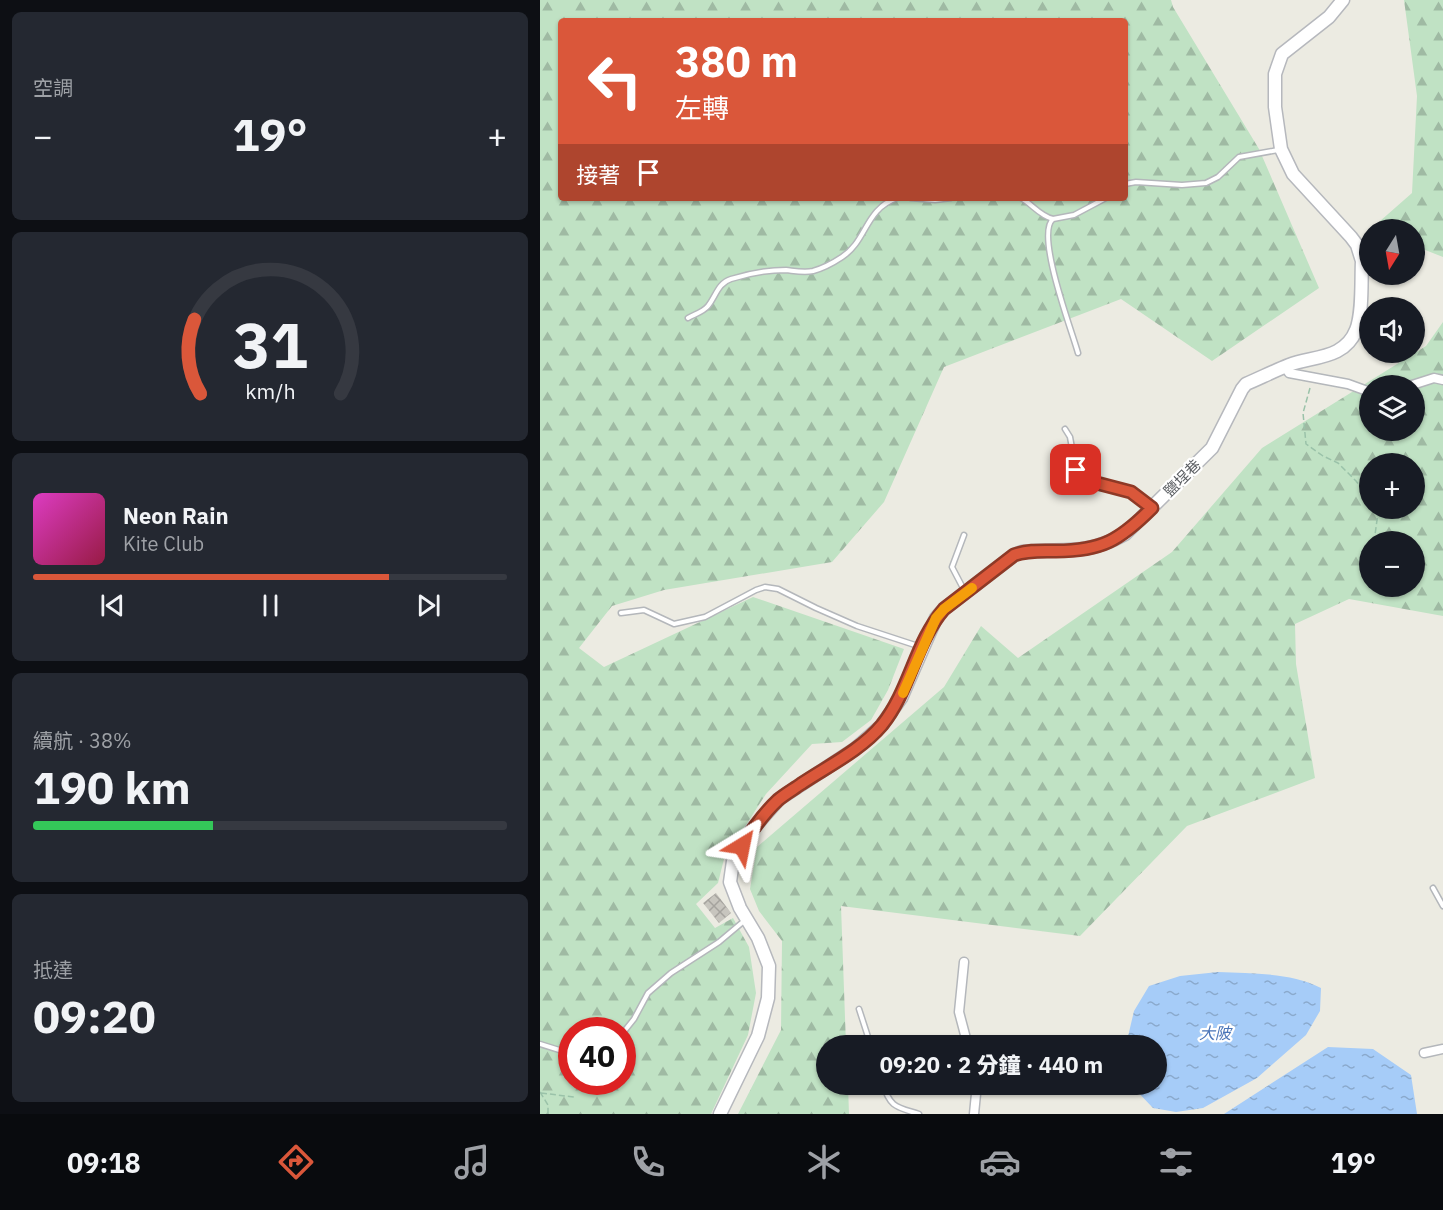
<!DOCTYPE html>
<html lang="zh-TW">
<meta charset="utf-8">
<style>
:root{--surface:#171b24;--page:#242831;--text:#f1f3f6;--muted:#9ea1a6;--line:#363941;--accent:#da573a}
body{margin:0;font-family:"IBM Plex Sans","Noto Sans TC",sans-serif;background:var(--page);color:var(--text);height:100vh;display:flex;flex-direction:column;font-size:22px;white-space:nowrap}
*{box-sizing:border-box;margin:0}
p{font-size:20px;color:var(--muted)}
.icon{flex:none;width:33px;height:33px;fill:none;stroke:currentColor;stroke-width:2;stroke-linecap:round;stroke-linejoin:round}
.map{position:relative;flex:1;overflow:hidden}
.panel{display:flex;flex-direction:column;gap:12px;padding:12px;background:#0d0f14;width:540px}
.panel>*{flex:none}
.hud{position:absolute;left:18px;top:18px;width:570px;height:183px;border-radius:6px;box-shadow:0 2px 4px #0004;background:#da573a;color:#fff;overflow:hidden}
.needle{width:39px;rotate:191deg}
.tools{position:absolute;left:819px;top:219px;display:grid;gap:12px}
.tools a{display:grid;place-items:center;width:66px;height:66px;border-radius:50%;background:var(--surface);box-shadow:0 2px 4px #0004;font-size:30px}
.speed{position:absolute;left:18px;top:1017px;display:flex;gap:12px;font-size:30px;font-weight:700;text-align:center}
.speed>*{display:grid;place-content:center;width:78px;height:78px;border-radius:50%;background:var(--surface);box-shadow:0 2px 4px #0004;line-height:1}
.speed .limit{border:9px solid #d22;background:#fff;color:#111}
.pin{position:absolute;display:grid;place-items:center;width:51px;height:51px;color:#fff;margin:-26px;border-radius:12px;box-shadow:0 3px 9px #0006}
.me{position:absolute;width:66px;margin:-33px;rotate:35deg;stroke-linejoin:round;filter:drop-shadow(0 0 4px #0008)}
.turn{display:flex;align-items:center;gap:21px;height:126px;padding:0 18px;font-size:27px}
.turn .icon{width:78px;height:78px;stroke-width:2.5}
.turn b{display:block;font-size:42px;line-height:51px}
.then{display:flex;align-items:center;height:57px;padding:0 18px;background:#0003;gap:12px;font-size:22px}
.big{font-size:45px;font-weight:800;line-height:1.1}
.panel .tile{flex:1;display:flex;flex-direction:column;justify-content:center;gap:9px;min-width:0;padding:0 21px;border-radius:9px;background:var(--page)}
.panel .dial{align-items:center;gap:0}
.dial svg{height:156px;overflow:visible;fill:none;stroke:var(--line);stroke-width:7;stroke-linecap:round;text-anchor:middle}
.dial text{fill:var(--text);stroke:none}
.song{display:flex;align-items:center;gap:18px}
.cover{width:72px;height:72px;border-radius:9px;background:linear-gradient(135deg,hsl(310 70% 55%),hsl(340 70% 35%))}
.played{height:6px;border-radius:3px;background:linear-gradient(90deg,var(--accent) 75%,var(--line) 75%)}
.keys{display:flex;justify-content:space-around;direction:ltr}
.heat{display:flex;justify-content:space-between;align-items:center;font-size:33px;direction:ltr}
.charge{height:9px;border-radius:4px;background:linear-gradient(90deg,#34c759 38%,var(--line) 0)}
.trip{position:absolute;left:276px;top:1035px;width:351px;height:60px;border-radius:30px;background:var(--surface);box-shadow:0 2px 4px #0004;font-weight:800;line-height:60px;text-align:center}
.tab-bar{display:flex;height:96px;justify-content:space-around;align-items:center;background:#090b0e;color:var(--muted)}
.tab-bar .icon{width:42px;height:42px}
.tab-bar .on{color:var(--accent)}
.tab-bar b{font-size:27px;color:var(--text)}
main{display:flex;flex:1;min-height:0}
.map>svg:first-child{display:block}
</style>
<main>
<section class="panel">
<div class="tile"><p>空調</p>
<div class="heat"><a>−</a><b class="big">19°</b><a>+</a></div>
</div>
<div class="tile dial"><svg viewBox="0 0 100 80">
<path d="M14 69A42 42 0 1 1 86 69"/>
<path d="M14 69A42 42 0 0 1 11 31" stroke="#da573a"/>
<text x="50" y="56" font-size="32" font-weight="700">31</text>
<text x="50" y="72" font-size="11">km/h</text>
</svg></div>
<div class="tile">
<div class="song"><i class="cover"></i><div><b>Neon Rain</b><p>Kite Club</p></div></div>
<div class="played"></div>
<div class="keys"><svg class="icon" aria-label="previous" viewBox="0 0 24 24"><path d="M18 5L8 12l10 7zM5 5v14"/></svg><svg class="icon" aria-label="pause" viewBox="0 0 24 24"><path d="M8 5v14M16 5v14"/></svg><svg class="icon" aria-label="next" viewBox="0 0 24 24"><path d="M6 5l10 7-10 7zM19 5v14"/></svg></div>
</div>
<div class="tile"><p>續航 · 38%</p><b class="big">190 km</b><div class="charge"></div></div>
<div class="tile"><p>抵達</p><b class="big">09:20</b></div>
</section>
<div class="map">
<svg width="903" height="1114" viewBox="0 0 903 1114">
<defs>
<pattern id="forest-firs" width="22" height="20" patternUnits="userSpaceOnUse" patternTransform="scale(1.5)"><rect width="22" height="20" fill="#c0e2c4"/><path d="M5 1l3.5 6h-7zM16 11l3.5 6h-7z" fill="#9fbaa3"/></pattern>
<pattern id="water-ripples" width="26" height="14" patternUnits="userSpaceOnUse" patternTransform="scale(1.5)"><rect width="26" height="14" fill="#a6ccf8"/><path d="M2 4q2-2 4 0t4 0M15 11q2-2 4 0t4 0" fill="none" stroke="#8aa9cc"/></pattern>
<pattern id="building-cross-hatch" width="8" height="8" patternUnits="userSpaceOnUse" patternTransform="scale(1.5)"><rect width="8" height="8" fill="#c7c5be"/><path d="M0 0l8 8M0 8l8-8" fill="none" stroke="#a5a39e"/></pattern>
</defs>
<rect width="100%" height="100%" fill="#ecebe2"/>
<path fill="url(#forest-firs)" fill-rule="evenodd" d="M0 0H631L633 7 719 149 779 288 672 361 581 299 404 367 344 502 292 562 124 590 72 606 39 648 64 667 213 597 364 649 348 690 331 720 302 742 272 744 226 794 184 859 178 883 156 904 175 928 193 918 209 947 216 993 208 1035 171 1114H0ZM21 21H585V198H21ZM32 1030H82V1082H32Z
M864 0H903V257L875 246 874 230 831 229 872 193 877 96Z
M903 322V616L809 599 755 624 756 664 775 778 647 826 540 936 301 906 306 1045 286 1046V1084L308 1085 309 1114H198L241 1030 242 941 219 911 210 889 217 847 404 687 441 626 478 658 632 552 722 448 886 346ZM830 386H874V430H830ZM830 464H874V508H830ZM830 542H874V586H830Z"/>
<path fill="url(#water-ripples)" d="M678 972C713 974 750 972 781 988L780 1011 766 1035 717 1078 663 1108 636 1112 613 1108 591 1085 616 1084V1046L586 1045 594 1011 609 986 640 976Z
M788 1047 833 1049 871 1075 877 1114H684Z"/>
<path fill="url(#building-cross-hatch)" d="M176 893 191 913 179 923 163 903Z"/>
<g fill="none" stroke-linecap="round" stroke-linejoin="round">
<defs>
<path id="lane" d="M585 184 596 182 642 185 666 183 678 177 699 157 738 150
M371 198 395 200 411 198
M481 198C492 204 500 216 513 219
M148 318C155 314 163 312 168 306 176 296 178 283 191 279 207 274 229 270 246 270 255 271 264 273 273 271 284 268 293 263 302 257 327 241 325 209 357 198
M538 353C532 331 495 234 513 219L534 215 566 198
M525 429 530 437 536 470 549 481 591 492 609 506
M424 535 412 567 424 590
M81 613 104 610 134 624 165 617 216 590 225 587 238 589 276 608 317 626 381 647
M893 888 903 906
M319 1009 331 1046
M82 1034 94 1019 108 993 131 973 179 942 204 921
M0 1044 32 1054
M343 1084C350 1108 357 1107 379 1114"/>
<path id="street" d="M750 365 747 370 749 373 808 384 830 392
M869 386 894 378 903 380
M424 962 419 1012 428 1046
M884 1053 903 1049
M434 1114 437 1084"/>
<path id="secondary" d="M180 1114 218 1036 228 998 229 966 218 938 200 908 190 882 193 861 211 831 239 799 315 749 341 726 361 698 396 618 404 609 474 555 482 552C525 548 545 556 585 534L672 448 702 389 706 384C720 378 734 371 749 365 773 356 805 359 816 330 823 313 821 280 822 261L817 245 811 237 753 174 741 149 735 107V74L742 54 789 17 803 0"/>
</defs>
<use href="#lane" stroke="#b4b7bb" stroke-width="7"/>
<use href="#street" stroke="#b4b7bb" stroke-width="11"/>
<use href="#secondary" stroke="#b6b8bd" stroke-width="15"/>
<path stroke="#9ac2a9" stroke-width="1.5" stroke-dasharray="6 3" stroke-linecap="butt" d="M770 388 763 413 766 444 783 456 798 463 816 481 830 499
M834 542 838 513 835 508
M0 1092 8 1105V1114
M1 1093 34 1097"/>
<use href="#lane" stroke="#fff" stroke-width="4"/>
<use href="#street" stroke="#fff" stroke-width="8"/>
<use href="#secondary" stroke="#fff" stroke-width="12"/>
</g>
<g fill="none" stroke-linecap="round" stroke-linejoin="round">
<defs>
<path id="route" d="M202 846C212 830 224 813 238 800 245 794 254 789 261 784 288 766 321 750 342 725 370 690 375 643 404 609L474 555C487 550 502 551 516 551 562 551 580 540 612 508L591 492 549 481 536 470"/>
</defs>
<use href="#route" stroke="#8e3926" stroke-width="15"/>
<use href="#route" stroke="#da573a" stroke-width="10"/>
<path stroke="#f59e0b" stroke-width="10" d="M363 693 396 618 404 609 432 588"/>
</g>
<g text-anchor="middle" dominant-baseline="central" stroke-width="4.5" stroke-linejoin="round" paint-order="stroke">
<g font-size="15" fill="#5a5d61" stroke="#fff">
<text transform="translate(642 478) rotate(-45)">鹽埕巷</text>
</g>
<g font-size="16" font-style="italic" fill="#4b75b8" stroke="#fff">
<text x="675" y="1033">大陂</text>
</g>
</g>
</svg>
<div class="tools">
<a><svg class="needle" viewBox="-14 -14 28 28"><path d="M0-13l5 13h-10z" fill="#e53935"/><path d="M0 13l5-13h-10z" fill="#9ea1a6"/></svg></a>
<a><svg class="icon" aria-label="sound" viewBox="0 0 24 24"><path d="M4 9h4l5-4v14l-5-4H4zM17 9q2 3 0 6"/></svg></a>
<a><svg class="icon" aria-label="layers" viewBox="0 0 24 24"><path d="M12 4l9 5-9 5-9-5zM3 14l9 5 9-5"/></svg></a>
<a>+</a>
<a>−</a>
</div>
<div class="speed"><div class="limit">40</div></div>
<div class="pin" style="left:536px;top:470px;background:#d93025"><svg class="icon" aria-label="arrive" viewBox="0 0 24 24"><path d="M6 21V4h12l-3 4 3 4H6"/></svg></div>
<svg class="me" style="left:202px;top:846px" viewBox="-20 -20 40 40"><path d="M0-17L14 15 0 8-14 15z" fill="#da573a" stroke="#fff" stroke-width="4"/></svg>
<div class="trip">09:20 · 2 分鐘 · 440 m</div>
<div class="hud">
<div class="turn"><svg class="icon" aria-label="left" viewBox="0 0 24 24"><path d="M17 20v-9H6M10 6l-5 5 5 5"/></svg><div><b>380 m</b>左轉</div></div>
<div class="then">接著<svg class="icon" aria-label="arrive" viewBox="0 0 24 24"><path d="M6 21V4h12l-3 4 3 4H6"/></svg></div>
</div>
</div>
</main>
<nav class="tab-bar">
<b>09:18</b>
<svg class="icon on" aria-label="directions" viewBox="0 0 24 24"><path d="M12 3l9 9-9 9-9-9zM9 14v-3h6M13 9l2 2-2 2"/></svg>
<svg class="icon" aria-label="music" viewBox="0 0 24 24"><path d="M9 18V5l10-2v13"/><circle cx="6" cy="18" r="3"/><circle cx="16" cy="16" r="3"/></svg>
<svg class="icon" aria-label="phone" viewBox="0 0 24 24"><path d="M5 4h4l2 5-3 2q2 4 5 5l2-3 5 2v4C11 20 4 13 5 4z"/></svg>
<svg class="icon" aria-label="climate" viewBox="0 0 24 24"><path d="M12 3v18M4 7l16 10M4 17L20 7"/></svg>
<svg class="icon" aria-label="car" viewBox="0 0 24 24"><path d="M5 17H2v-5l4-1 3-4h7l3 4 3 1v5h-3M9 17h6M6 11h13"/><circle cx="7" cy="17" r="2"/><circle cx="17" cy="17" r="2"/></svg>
<svg class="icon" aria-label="filters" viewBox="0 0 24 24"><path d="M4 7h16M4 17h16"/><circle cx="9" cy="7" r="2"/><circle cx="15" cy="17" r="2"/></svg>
<b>19°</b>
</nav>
